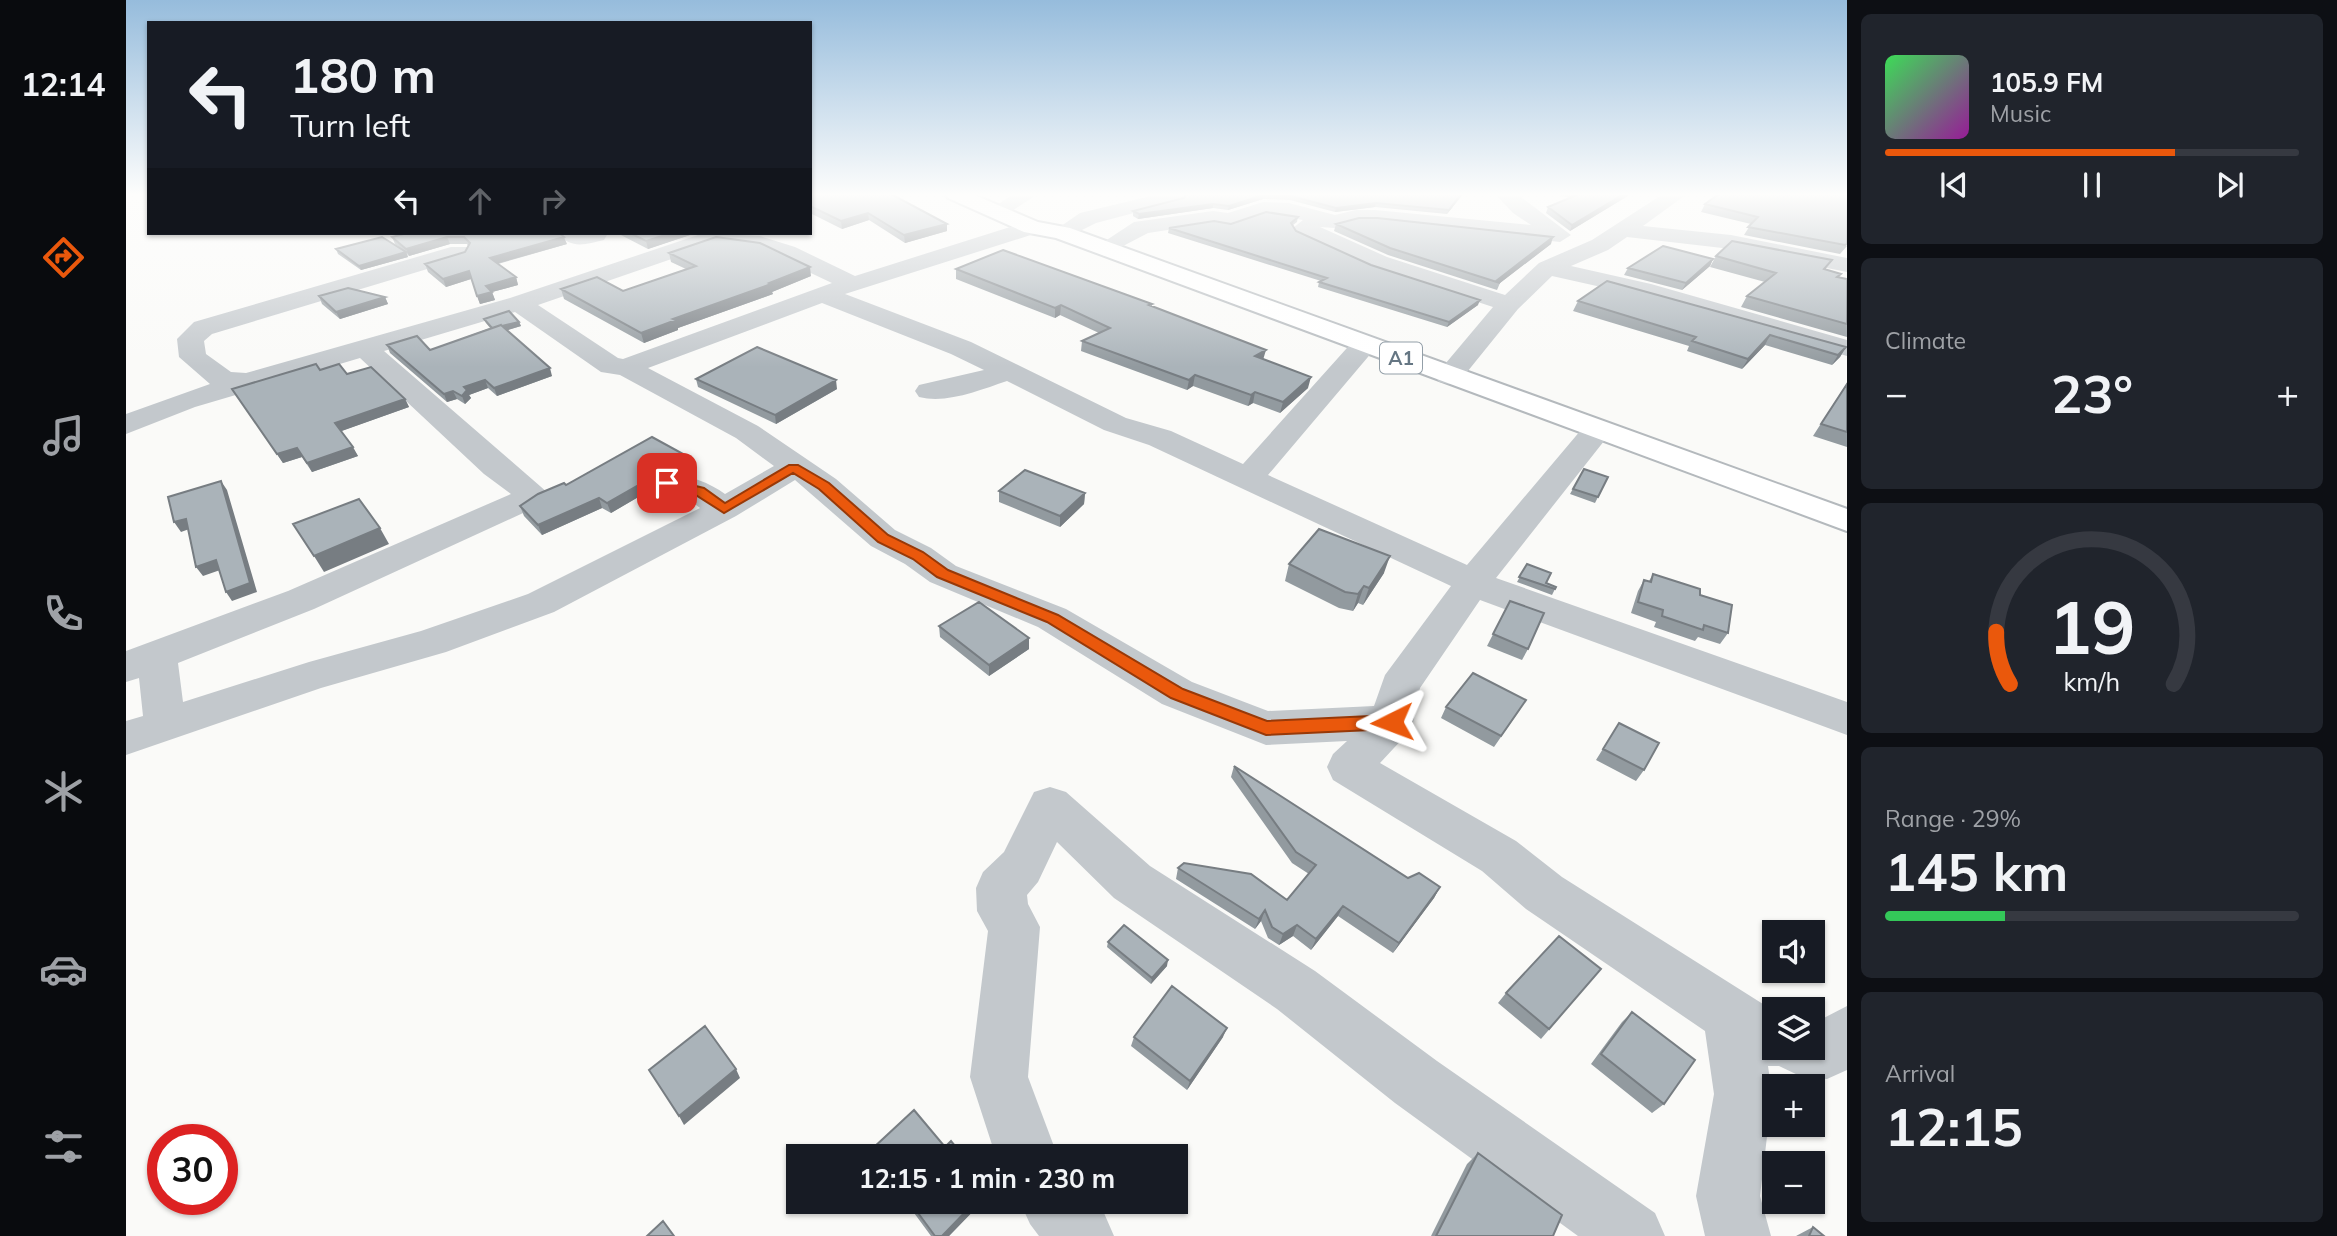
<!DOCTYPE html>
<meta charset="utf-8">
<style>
:root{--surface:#171b24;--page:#20242c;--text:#f1f3f6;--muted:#9ea1a6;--line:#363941;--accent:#ea580c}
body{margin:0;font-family:Mulish,sans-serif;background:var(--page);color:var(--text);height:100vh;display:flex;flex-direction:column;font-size:26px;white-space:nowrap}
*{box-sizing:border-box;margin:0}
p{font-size:23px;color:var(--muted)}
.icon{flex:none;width:38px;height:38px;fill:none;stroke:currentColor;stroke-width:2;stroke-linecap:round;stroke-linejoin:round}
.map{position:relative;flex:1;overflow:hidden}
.sheet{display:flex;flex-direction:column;gap:14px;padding:14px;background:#0d0f14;width:490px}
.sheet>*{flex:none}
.banner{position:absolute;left:21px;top:21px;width:665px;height:214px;border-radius:0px;box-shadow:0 2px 5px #0004;background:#171b24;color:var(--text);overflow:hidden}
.tools{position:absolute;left:1636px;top:920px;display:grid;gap:14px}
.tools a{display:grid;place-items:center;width:63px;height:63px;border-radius:0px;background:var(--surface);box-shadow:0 2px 5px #0004;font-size:35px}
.speed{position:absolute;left:21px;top:1124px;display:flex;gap:14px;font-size:35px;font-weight:700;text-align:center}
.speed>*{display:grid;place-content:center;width:91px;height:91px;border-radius:50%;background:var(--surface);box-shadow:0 2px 5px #0004;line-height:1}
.speed .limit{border:10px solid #d22;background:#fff;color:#111}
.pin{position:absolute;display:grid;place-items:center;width:60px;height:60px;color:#fff;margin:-30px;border-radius:14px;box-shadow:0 4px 10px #0006}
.me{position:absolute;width:77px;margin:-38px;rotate:267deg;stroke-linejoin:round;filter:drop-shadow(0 0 5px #0008)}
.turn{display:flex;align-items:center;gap:24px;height:147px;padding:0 28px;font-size:32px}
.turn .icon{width:91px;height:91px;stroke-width:2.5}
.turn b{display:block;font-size:49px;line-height:60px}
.lanes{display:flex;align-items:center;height:66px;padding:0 28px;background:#0003;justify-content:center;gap:35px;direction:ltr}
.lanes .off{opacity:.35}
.big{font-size:52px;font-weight:700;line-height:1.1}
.sheet .widget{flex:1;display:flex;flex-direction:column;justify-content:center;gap:10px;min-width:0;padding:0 24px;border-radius:10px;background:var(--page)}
.sheet .dial{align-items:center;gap:0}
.dial svg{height:182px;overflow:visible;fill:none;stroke:var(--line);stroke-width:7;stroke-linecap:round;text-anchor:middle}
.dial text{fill:var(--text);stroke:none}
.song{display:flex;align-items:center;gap:21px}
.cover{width:84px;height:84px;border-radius:10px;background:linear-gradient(135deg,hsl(130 70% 55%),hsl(300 70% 35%))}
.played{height:7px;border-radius:4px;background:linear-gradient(90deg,var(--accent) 70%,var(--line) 70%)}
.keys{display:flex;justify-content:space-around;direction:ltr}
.heat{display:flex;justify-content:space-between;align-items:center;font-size:38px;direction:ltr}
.charge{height:10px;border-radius:5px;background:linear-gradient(90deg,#34c759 29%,var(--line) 0)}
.trip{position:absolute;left:660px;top:1144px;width:402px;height:70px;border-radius:0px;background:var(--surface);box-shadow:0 2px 5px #0004;font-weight:700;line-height:70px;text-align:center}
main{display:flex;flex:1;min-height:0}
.menu{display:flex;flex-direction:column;width:126px;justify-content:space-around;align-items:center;background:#090b0e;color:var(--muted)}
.menu .icon{width:49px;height:49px}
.menu .current{color:var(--accent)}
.menu b{font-size:32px;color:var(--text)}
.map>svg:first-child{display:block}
</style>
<main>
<nav class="menu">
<b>12:14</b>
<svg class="icon current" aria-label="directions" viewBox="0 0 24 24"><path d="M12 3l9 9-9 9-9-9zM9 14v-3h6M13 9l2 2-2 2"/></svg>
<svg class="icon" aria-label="music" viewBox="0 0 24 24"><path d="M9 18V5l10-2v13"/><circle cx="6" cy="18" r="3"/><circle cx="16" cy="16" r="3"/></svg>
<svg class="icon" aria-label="phone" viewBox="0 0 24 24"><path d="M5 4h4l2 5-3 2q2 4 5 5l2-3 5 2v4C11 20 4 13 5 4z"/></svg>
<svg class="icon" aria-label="climate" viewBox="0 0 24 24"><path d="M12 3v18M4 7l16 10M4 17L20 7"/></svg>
<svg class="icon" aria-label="car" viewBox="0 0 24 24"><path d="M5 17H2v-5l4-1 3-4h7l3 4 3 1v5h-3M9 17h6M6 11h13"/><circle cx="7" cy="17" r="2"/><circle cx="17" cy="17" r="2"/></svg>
<svg class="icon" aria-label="filters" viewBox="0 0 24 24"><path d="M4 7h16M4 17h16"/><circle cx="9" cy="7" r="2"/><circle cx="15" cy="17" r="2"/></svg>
</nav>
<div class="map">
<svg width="1721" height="1236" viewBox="0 0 1721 1236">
<rect width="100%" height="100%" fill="#fafaf8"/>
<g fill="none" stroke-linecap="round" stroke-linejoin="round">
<defs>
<path id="highway" d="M819 194H846L912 222 944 228 1721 509V531L930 238 898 232 822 198Z"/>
</defs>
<use href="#highway" stroke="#b4b9bd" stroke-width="4"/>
<path fill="#c3c8cc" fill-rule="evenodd" d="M887 194H912L881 214H867L864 210Z
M1033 194 1060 196 1057 200 970 223 936 240 925 233 954 213Z
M1369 194H1391L1445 235 1434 242 1249 222H1231L1209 228 1194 227 1261 257 1379 295 1413 263 1466 240 1537 194H1561L1517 226 1605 235 1721 258V272L1605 249 1501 237 1482 250 1445 266 1525 284 1721 340V356L1511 295 1426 276 1392 309 1333 382 1323 384 1313 382 1309 376 1367 307 1245 267 1170 233 1167 228 1177 220 1139 214 1103 226 1087 223 1022 233 978 256 967 249 1008 222 1087 211 1102 213 1137 202 1163 203 1209 215 1230 210H1249L1405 225 1387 213Z
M906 220 917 227 914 232 719 294 845 342 1000 418 1045 431 1117 464 1229 339H1247L1251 345 1247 351 1142 475 1341 565 1460 424 1471 421 1482 424 1486 430 1482 436 1370 578 1721 702V735L1354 600 1294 688 1287 722 1281 734 1254 763 1390 841 1436 877 1648 1011V1048H1687V1020L1692 1021 1721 1006V1070L1701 1079 1674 1076 1653 1066H1642L1646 1094 1634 1196 1645 1236H1579L1570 1196 1588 1094 1579 1031 1400 909 1356 871 1207 780 1201 767 1207 754 1221 741 1140 745 1036 704 912 627 804 582 779 564 745 546 669 480 610 516 428 612 320 652 195 688 0 755V721L17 716 13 678 0 682V651L162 591 385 494 358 474 234 358 69 407 0 434V414L84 384 53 357 51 339 68 322 325 247H341L344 252 341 257 86 334 78 341 80 354 105 372 120 373 384 298 578 233 634 236 669 247 729 276ZM592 243 636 250 706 283 497 359 492 358 412 305ZM696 303 825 354 858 370 793 385 789 391 793 397C821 404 854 390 881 381L978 430 1023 445 1325 586 1259 675 1248 706 1142 711 1066 682 940 609 830 566 805 548 769 530 710 479 632 426 522 368ZM389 312 475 372 494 375 610 438 648 466 599 494C581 481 552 470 529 476L525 483 529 490 561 498 574 508 402 594 295 631 183 662 57 702 52 663 188 609 408 508 422 493 258 351Z
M432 233H479L481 235 478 240C460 244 445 250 432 233Z
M924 787 940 792 1024 866 1189 971 1311 1061 1529 1213 1539 1236H1452L1269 1103 1151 1009 988 898 931 842 912 882 901 895 902 904 914 927 902 1077 932 1157H870L844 1077 862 931 851 911 850 888 857 872 878 852 908 792Z
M894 1202H969L978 1213 988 1236H913L904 1224Z"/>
<use href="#highway" fill="#fff" fill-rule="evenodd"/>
</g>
<path fill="#929a9f" d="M684 194 821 224V231L779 243 743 220 716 229 684 213Z
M1060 194H1337L1321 214 1249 207 1209 212 1164 200 1137 199 1102 210 1087 208 1012 219 1007 216V211L1058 198Z
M1428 194H1505L1444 231 1420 213 1422 207 1443 198Z
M1593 194 1721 246 1714 254 1618 235 1625 224 1575 212 1579 204Z
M1172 217 1171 222 1167 225 1170 231 1245 265 1352 305 1321 327 1192 287 1193 282 1195 281 1042 233 1043 228 1105 224Z
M1210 224 1425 244 1374 283 1371 290 1262 255 1208 231Z
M282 233 441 244 372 264 390 277 392 285 366 292 369 300 354 304 345 279 320 287 302 272 299 264 339 252 342 246 341 244H324L283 256 281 254 282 257 235 270 212 254 210 249 273 247 269 244 266 237Z
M491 233H570L522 249Z
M543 253 685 276 646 292 647 294 552 328V330L518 343 438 299 435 289 497 291 560 269 545 262Z
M1590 256 1700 270 1715 274 1713 277 1721 279V337L1615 307 1621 296 1639 282 1584 267Z
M1587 259 1584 266 1556 290 1498 275 1502 268Z
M830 269 1026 304V306L1138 359 1182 388 1154 413 1127 403 1122 406 1067 386 1061 390 955 351 956 341 973 333 934 315 929 318 830 279Z
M193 296 259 297 262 304 214 319 196 304Z
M1452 301 1720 347 1714 357 1706 365 1639 345 1616 369 1561 351 1563 346 1447 311Z
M358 319 393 322 395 326 381 330 426 376 371 396 362 388 343 395 345 398 339 404 331 399 321 402 264 353 261 345 304 350 364 328 360 323Z
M194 370 221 374 279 399 283 407 215 431 232 456 186 472 176 457 157 463 106 389Z
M570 379 711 389 650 424 572 387Z
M1721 383V447L1687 436Z
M526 437 562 465 549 472 529 473 523 481 526 489 485 513 476 508 416 535 398 516 394 506 440 485Z
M1458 469 1482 477 1469 503 1444 494Z
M873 491 959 493 958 504 934 527 873 502Z
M1163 564 1258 573 1237 605 1232 603 1227 611 1213 608 1159 581Z
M1401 564 1420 583 1430 587 1426 595 1391 582Z
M1527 574 1574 595 1602 633 1594 644 1572 637 1569 641 1528 627 1530 622 1505 613 1512 591 1518 580 1523 581Z
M1384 601 1402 649 1396 660 1361 646Z
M813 626 903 649 863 676 814 637Z
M1400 700 1393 711 1368 747 1315 718 1320 707Z
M1493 723 1518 770 1510 781 1470 760Z
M1108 766 1282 878 1314 887 1308 898 1267 953 1212 916 1185 950 1167 936 1153 945 1142 938 1135 921 1129 929 1050 879 1052 868 1161 900 1183 874 1166 863 1105 777Z
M982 942 1041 966 1025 984 981 947Z
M1475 969 1415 1039 1372 1003 1380 993Z
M1506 1012 1538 1104 1526 1113 1465 1064 1496 1022Z
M1008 1037H1097L1061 1090 1005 1046Z
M1352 1153 1427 1236H1305L1341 1164Z
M780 1202H856L823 1236H805Z
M1687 1227 1698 1236H1670Z"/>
<path fill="#777d82" d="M1335 194H1337L1321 214 1323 210Z
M1498 194H1505L1444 231 1446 225Z
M1138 195 1137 199 1102 210 1103 206Z
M1250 203 1249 207 1209 212 1210 208Z
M1087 204V208L1012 219 1013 214Z
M742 213 743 220 716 229 715 221Z
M821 224V231L779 243 778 235Z
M546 233H570L522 249 520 241Z
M321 237 324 244 283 256 280 249Z
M438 237 441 244 366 265 364 258Z
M1427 237 1425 244 1374 283 1369 281Z
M280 252 282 257 235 270 233 266Z
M1587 259 1584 266 1556 290 1560 283Z
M684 267 685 276 646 292 647 294 552 328V330L518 343 515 333 547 319Z
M343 271 345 279 320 287 317 279Z
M390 277 392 285 366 292 369 300 354 304 351 296 360 286Z
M259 297 262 304 214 319 210 312Z
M1354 300 1352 305 1321 327 1323 322Z
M935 305 934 315 929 318V308Z
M393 322 395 326 369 334 368 329Z
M1644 335 1639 345 1616 369 1622 359Z
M1720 347 1714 357 1706 365 1712 355Z
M1140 350 1137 360 1129 356Z
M424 368 426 376 371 396 368 388Z
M1069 375 1067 386 1061 390 1063 380Z
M1185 377 1182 388 1154 413 1157 402Z
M359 380 362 388 343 395 345 398 339 404 336 396 338 387Z
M710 380 711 389 650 424 649 415Z
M327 391 331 399 321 402 318 394Z
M1129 392 1127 403 1122 406 1125 395Z
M279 399 283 407 213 432 209 423Z
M227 447 232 456 186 472 181 463Z
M171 448 176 457 157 463 151 454Z
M559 455 562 465 549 472 546 462Z
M526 464 529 473 523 481 526 489 485 513 481 503 520 472Z
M95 481 101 490 131 592 106 601 100 592Z
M959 493 958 504 934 527V516Z
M473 498 476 508 416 535 412 525Z
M60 519 66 528 55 532 48 522Z
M254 528 263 544 198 572 188 556Z
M1264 556 1258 573 1237 605 1243 588Z
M90 560 97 569 77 576 70 567Z
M1238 586 1232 603 1227 611 1232 594Z
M903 638V649L863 676V665Z
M1314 887 1308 898 1267 953 1273 943Z
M1217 906 1212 916 1185 950 1190 939Z
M1139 910 1135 921 1129 929 1133 919Z
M1171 925 1167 936 1153 945 1157 934Z
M1042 960 1041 966 1025 984 1026 978Z
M1101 1028 1097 1037 1061 1090 1064 1081Z
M610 1069 614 1078 558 1125 553 1116Z
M849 1202H856L823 1236H816Z"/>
<path fill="#aab3b9" stroke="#777d82" stroke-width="2" d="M684 194H765L821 224 778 235 742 213 715 221 684 206Z
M1060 194H1335L1323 210 1250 203 1210 208 1165 196 1138 195 1103 206 1087 204 1013 214 1007 211 1058 198Z
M1452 194H1498L1446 225 1422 207 1453 194Z
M1593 194H1721V244L1719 245 1622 227 1632 217 1579 204Z
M1140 212 1172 217 1165 223 1170 231 1245 265 1354 300 1323 322 1193 282 1201 278 1043 228 1088 221 1105 224Z
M1233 218H1251L1427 237 1370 281 1374 283 1264 248 1210 224Z
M282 233H433L438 237 364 258 390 277 360 286 366 292 351 296 343 271 317 279 299 264 339 252 344 243 338 237H321L280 249 266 237Z
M504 233H546L520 241Z
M256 237 280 252 233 266 210 249Z
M590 237 634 243 684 267 643 283 645 284 547 319 550 320 515 333 435 289 471 277 497 291 570 266 543 253Z
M1606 241 1706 260 1698 269 1715 274 1711 277 1721 279V324L1621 296 1650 273 1590 256Z
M1537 246 1587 259 1560 283 1502 268Z
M877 250 1026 304 1023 305 1140 350 1129 356 1185 377 1157 402 1129 392 1125 395 1069 375 1063 380 956 341 984 328 935 305 929 308 830 269Z
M1481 281 1720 347 1712 355 1644 335 1622 359 1566 341 1570 337 1452 301Z
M222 288 259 297 210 312 193 296Z
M383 311 393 322 376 326 375 325 366 328 358 319Z
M375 325 424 368 368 388 359 380 338 387 341 390 336 396 327 391 318 394 261 345 291 336 304 350Z
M631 347 710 380 649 415 570 379Z
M190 364 194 370 213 364 221 374 245 367 279 399 209 423 227 447 181 463 171 448 151 454 106 389Z
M1721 384V432L1695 424Z
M526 437 559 455 546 462 526 464 520 472 523 479 481 503 473 498 412 525 394 506 412 494 438 483 440 485Z
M1458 469 1482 477 1472 497 1447 489Z
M899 470 959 493 934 516 873 491Z
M95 481 124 583 100 592 90 560 70 567 60 519 48 522 42 497Z
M233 499 254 528 188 556 167 524Z
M1193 529 1264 556 1243 588 1238 586 1232 594 1219 592 1163 564Z
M1401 564 1425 573 1420 583 1430 587 1429 589 1393 577Z
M1527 574 1574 589V595L1606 605 1602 633 1578 625 1577 630 1536 616 1537 610 1512 602 1518 580 1525 582Z
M1384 601 1418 613 1402 649 1367 634Z
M853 602 903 638 863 665 813 626Z
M1347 673 1400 700 1375 736 1320 707Z
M1493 723 1533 743 1518 770 1477 749Z
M1108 766 1282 878 1293 873 1314 887 1273 943 1217 906 1190 939 1171 925 1157 934 1146 927 1139 910 1133 919 1052 868 1058 863 1125 874 1161 900 1190 865 1170 852Z
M998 925 1042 960 1026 978 982 942Z
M1433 936 1475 969 1423 1029 1380 993Z
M1046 986 1101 1028 1064 1081 1008 1037Z
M1506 1012 1569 1060 1538 1104 1475 1054Z
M579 1026 610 1069 553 1116 523 1070Z
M788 1110 819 1147 825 1141 838 1157H750L745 1150Z
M1352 1153 1436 1215 1427 1236H1310Z
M784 1202H849L816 1236H809Z
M537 1221 548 1236H521Z
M1687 1227 1698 1236H1683Z"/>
<linearGradient id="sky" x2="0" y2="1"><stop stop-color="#96bcdc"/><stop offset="0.53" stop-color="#fdfdfc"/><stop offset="1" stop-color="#fdfdfc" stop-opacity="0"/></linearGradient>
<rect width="1721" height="367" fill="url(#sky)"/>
<path fill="#ea580c" stroke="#983908" stroke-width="2" d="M663 465H672L703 483 762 535 797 552 822 570 932 615 1057 689 1141 721 1266 715 1274 722 1266 729 1140 735 1045 698 921 622 811 577 787 559 752 542 693 489 667 473 598 513 568 494 534 483 541 479 578 488 599 503Z"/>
<g text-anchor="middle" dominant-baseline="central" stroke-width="7" stroke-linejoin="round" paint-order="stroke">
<rect fill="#fff" stroke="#939fa8" stroke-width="2" x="1254" y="342.5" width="42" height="31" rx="5"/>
<g font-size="19" font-weight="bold" fill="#657683">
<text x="1275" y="358">A1</text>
</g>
</g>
</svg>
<div class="tools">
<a><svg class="icon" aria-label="sound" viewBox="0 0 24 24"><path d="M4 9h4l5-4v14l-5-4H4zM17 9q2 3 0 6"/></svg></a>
<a><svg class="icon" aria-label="layers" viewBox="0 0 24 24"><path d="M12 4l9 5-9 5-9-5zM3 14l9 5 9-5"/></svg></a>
<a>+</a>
<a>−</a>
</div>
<div class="speed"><div class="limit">30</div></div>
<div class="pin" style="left:541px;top:483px;background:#d93025"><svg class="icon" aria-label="arrive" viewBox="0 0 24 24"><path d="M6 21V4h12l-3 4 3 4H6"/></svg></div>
<svg class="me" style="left:1266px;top:722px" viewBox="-20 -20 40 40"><path d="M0-17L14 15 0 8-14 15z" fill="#ea580c" stroke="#fff" stroke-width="4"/></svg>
<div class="trip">12:15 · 1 min · 230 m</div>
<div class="banner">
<div class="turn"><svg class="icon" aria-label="left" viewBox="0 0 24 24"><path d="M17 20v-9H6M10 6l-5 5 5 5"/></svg><div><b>180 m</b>Turn left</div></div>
<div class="lanes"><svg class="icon" aria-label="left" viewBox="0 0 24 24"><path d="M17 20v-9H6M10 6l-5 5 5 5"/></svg><svg class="icon off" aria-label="ahead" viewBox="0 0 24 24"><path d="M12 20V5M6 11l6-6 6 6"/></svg><svg class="icon off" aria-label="right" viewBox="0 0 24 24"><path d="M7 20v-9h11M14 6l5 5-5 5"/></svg></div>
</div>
</div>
<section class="sheet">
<div class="widget">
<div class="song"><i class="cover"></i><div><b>105.9 FM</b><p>Music</p></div></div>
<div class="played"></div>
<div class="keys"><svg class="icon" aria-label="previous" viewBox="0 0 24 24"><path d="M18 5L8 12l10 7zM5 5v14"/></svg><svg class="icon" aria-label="pause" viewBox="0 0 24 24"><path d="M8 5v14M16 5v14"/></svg><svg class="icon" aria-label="next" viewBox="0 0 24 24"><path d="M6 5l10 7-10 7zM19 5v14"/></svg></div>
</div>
<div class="widget"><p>Climate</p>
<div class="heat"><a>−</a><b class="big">23°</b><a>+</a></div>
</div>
<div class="widget dial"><svg viewBox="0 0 100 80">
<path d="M14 69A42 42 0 1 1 86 69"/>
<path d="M14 69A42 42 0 0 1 8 46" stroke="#ea580c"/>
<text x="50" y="56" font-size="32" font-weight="700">19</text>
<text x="50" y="72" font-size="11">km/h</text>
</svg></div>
<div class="widget"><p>Range · 29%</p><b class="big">145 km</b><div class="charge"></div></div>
<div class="widget"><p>Arrival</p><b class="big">12:15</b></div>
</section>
</main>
